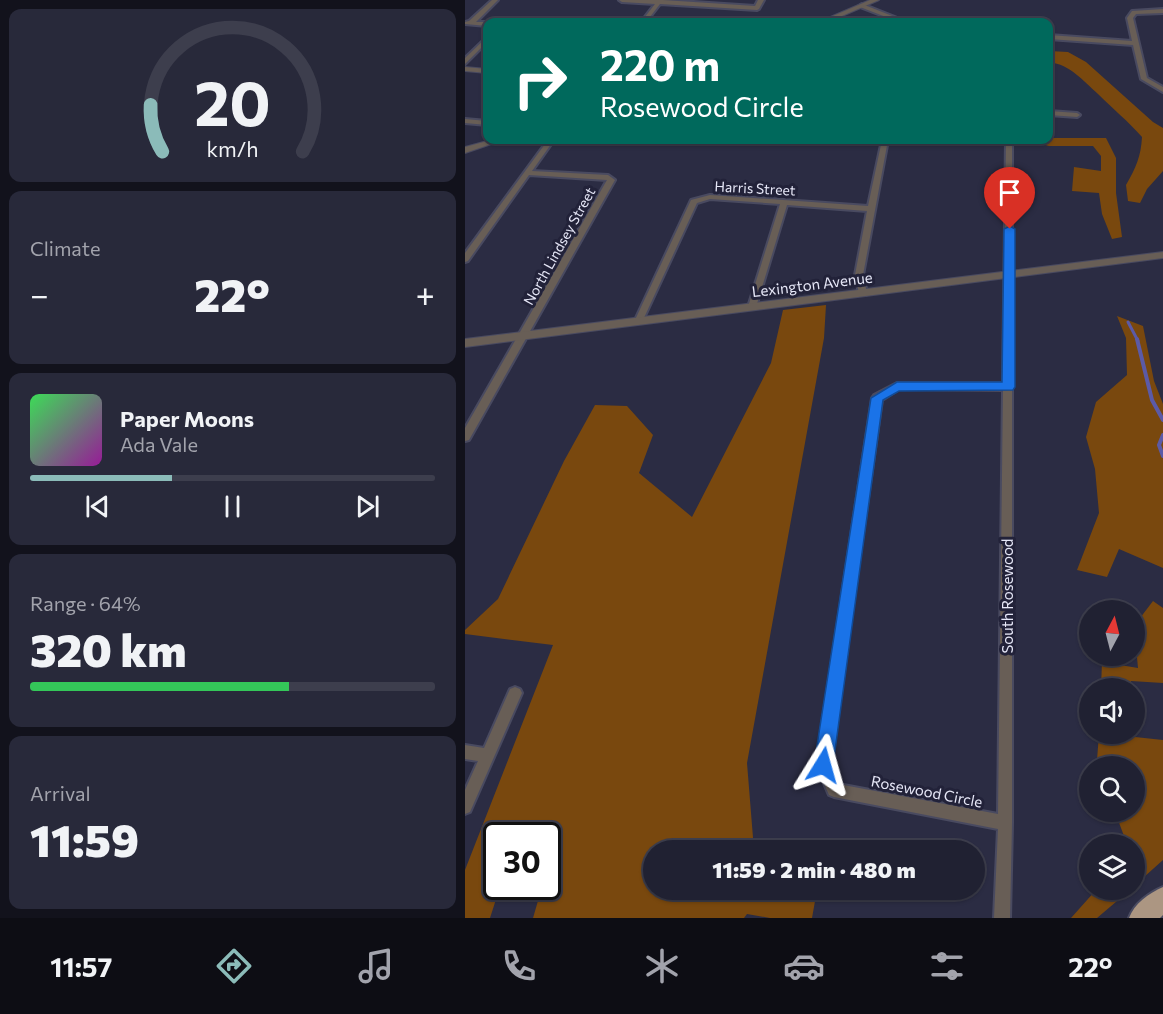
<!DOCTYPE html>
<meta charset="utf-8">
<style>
:root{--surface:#202132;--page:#28293a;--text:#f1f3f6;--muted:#a2a3ac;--line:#3d3e4d;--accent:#8bbbb9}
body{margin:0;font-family:Commissioner,sans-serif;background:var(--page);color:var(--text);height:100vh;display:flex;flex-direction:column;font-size:22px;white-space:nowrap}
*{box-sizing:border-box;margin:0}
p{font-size:20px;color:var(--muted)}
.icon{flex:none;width:33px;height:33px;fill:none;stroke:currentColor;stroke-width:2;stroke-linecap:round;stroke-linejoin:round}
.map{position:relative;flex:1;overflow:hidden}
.panel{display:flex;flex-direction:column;gap:9px;padding:9px;background:#12121c;width:465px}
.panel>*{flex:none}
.hud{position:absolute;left:18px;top:18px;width:570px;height:126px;border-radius:12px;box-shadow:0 2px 4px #0004,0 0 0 2px var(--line);background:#00695c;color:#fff;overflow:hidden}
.needle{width:39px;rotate:7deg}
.tools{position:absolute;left:614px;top:600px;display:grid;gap:12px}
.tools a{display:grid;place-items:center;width:66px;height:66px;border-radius:50%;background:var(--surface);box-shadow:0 2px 4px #0004,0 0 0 2px var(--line);font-size:30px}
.speed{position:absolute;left:18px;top:822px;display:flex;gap:12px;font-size:30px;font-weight:700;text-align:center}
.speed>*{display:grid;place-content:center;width:78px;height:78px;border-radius:50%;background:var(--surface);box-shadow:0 2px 4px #0004,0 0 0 2px var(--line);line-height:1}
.speed .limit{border:3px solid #111;border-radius:9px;background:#fff;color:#111}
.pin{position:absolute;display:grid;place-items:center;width:51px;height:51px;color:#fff;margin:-62px -26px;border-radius:50% 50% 50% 0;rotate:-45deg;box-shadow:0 0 6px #0007}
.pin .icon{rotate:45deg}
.me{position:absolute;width:66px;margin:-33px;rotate:8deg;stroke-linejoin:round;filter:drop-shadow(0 0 4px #0008)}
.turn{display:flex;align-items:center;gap:21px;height:126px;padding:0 18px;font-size:27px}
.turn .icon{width:78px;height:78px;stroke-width:2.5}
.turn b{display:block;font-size:42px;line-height:51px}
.big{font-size:45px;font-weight:800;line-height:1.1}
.panel .widget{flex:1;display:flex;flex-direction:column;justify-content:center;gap:9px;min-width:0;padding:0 21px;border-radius:12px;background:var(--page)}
.panel .dial{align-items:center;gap:0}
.dial svg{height:156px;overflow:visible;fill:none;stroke:var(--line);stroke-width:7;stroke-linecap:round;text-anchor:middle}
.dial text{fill:var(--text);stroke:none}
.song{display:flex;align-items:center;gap:18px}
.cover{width:72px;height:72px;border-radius:9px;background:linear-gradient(135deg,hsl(130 70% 55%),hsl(300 70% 35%))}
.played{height:6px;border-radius:3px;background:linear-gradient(90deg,var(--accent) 35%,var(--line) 35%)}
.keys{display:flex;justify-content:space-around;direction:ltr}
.heat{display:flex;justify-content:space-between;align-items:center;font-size:33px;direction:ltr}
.charge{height:9px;border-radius:4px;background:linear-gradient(90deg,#34c759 64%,var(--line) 0)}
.trip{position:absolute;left:178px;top:840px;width:342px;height:60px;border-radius:30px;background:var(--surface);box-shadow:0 2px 4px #0004,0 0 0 2px var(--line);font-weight:800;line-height:60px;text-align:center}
.dock{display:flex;height:96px;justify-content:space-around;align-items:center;background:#0d0d14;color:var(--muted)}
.dock .icon{width:42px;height:42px}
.dock .selected{color:var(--accent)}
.dock b{font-size:27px;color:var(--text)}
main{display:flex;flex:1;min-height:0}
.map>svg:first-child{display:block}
</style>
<main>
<section class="panel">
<div class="widget dial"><svg viewBox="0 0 100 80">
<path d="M14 69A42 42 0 1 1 86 69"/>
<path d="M14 69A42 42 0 0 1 8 45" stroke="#8bbbb9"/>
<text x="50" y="56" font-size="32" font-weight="700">20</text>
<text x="50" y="72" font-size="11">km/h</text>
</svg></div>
<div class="widget"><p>Climate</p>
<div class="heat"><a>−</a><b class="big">22°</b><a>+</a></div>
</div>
<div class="widget">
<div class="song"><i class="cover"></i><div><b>Paper Moons</b><p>Ada Vale</p></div></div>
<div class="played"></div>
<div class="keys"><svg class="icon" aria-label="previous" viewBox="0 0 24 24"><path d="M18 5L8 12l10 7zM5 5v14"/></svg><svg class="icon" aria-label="pause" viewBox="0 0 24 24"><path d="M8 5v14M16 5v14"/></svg><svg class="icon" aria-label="next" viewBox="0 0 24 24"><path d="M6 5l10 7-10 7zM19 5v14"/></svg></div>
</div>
<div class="widget"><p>Range · 64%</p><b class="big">320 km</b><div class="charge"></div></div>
<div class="widget"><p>Arrival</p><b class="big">11:59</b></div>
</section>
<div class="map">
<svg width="698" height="918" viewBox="0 0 698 918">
<rect width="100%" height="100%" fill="#2b2c43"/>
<path fill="#79480e" d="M584 51 603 52 621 62 688 122 698 128V171L682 189 675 203 663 201 661 185C671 168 676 156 677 137 663 121 648 109 633 94 617 80 606 65 584 62Z
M584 134 587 138H641L651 158V193L657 237 647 239 637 214 634 193 607 191 609 167 636 171V156L628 146H584L572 143 571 140H584Z
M361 305 359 338 282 763 289 850H189V890H352L347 918H305L282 914 279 918H68L77 887 82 886V836H32V886L35 887 25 918H0V870L88 645 0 634V630L33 599 99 461 130 405 162 406 188 435 174 473 227 517 306 363 318 310Z
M652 316 678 326 689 381 698 404V568L654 549 642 577 612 570 634 513 630 469 621 437 631 402 662 375 661 338Z
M688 601 698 608V683L666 681V688H636L637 662 673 668 669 626Z
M669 726 670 737 698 740V860L669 886V844H662L650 812H669V766H635L632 760 634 734H669Z
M631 890H665L632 918H606Z"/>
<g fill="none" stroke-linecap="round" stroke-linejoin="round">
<path stroke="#5b5aa7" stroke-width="3" d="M663 322 673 341"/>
<path stroke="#5b5aa7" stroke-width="4" d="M672 339 687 400 698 420
M698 435 694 445 698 456"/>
<defs>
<path id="minor" d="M27 0H33L11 22H23L22 26 0 24V22L4 21Z
M154 0H198L290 6 293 0H299L294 9 292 10 195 4 181 22H176L190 4 157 2Z
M397 4 440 21 441 22H434L395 7 394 6Z
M698 9V13L671 14 668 18 682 78 698 87V92L676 79 668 45 584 39V35L667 41 662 18 667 11Z
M22 37V42L0 64V58Z
M584 111 612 113 615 115 612 117 584 115Z
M0 119 22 121V125L0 123Z
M83 140H89L67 171 143 175 150 180 4 440 0 441V428L142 180 64 175 3 261 0 262V253Z
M417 140H423L398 275 402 293 401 295H395L394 293 390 275 402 211 322 205 291 307 290 309H284L283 307 315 204 245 199 232 203 178 320 174 323 171 322 170 320 226 200 245 195 403 206Z
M541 140H547V823L545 918H529L533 829 369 797 364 795 351 765 407 398 409 395 432 383H538ZM434 389 538 390 533 814 373 784 365 765 417 400Z
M50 687 55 689 57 693 5 812 0 814V790L13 761 0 759V745L19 748 45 689Z"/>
<path id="tertiary" d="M405 0H414L363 22H354Z
M0 67 22 69V73L0 71Z
M26 140H38L0 153V147Z
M698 252V258L0 347V339Z"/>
<path id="trunk" d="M698 887V915L695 918H664C669 904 684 893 698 887Z"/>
</defs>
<use href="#minor" stroke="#494a60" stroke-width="4"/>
<use href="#tertiary" stroke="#494a60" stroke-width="2"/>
<use href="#trunk" stroke="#494a60" stroke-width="4"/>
<use href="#minor" fill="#685e56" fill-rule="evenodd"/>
<use href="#tertiary" fill="#685e56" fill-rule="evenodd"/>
<use href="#trunk" fill="#ac9682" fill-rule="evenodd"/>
</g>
<path fill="#1a73e8" stroke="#114b97" stroke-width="1.5" d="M545 226 550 229V387L548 390 434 391 418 400 368 765 365 771 358 774 352 771 349 765 406 398 432 382H537L539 229Z"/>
<g text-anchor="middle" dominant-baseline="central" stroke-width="6" stroke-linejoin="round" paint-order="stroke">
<g font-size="14" fill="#e6e7f7" stroke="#222239">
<text transform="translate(290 188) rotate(3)">Harris Street</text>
<text transform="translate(94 246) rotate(-61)">North Lindsey Street</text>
</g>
<g font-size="15" fill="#e6e7f7" stroke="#222239">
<text transform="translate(347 284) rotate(-7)">Lexington Avenue</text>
<text transform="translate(542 596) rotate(-90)">South Rosewood</text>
<text transform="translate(462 791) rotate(11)">Rosewood Circle</text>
</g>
</g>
</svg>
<div class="tools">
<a><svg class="needle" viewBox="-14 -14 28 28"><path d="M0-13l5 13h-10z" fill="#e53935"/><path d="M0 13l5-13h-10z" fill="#a2a3ac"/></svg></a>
<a><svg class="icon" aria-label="sound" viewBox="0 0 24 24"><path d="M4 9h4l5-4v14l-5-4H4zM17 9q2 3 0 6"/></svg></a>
<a><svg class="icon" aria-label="search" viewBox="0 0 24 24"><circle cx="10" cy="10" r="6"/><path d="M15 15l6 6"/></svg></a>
<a><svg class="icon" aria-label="layers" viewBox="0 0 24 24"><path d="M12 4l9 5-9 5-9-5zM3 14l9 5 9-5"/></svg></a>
</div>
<div class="speed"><div class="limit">30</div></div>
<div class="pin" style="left:545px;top:229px;background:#d93025"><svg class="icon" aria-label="arrive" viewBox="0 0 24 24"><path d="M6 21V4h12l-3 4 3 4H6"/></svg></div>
<svg class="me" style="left:358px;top:765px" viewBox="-20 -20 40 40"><path d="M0-17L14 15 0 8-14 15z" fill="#1a73e8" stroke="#fff" stroke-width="4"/></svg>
<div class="trip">11:59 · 2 min · 480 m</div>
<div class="hud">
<div class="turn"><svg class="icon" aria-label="right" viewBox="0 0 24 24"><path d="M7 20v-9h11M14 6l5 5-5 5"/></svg><div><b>220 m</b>Rosewood Circle</div></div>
</div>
</div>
</main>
<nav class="dock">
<b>11:57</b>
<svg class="icon selected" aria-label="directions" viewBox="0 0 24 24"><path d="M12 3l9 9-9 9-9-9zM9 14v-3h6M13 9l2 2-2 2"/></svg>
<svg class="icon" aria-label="music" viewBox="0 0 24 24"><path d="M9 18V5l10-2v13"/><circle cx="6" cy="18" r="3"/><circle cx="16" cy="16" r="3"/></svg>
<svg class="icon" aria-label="phone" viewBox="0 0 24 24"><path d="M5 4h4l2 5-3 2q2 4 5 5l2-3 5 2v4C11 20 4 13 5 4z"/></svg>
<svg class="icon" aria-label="climate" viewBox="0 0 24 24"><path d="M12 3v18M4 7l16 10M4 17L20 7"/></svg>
<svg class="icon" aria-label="car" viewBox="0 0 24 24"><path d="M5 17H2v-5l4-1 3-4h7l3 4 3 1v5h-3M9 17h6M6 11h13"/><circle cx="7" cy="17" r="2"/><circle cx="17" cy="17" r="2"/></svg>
<svg class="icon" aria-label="filters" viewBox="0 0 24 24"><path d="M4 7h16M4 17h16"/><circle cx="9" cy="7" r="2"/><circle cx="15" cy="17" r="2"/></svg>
<b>22°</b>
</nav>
